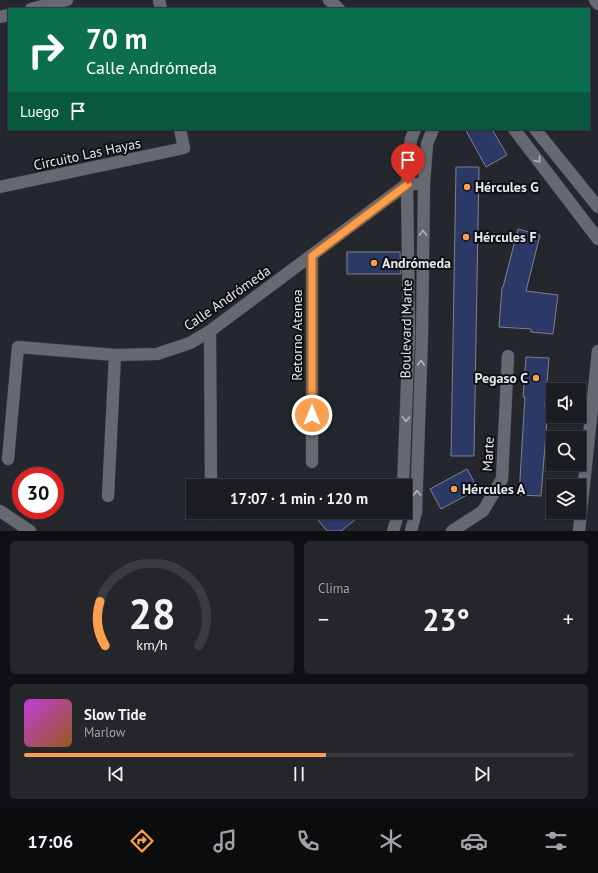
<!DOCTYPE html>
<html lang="es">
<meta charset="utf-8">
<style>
:root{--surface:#1b1d22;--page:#24262a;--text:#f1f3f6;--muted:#a0a2a5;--line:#393b40;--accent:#fa9f4e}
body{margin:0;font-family:"PT Sans",sans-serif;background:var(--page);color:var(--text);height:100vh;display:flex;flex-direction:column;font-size:15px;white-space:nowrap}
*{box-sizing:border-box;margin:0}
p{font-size:13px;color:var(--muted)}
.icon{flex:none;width:22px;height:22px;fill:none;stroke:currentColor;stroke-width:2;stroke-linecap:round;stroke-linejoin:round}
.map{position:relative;height:531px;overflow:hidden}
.panel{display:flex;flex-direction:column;gap:10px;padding:10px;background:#0f1013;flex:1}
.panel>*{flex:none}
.banner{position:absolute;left:8px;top:8px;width:582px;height:122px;border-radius:0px;box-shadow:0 1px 3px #0004,0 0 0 1px var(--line);background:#0b6e4f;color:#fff;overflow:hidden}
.tools{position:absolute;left:546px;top:383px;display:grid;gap:8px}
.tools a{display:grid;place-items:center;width:40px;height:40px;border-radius:0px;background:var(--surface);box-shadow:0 1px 3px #0004,0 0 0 1px var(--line);font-size:20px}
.speed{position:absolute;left:12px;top:467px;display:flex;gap:8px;font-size:20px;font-weight:700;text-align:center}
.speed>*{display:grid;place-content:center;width:52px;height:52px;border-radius:50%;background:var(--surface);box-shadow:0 1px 3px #0004,0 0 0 1px var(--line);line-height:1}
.speed .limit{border:6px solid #d22;background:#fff;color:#111}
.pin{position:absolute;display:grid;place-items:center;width:34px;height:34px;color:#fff;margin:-41px -17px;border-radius:50% 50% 50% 0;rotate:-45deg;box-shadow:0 0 4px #0007}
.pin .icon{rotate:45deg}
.me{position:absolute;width:44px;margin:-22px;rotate:0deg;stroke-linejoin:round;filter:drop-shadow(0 0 3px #0008)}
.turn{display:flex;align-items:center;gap:14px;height:84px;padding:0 12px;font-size:18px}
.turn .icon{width:52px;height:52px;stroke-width:2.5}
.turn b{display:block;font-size:28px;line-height:34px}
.then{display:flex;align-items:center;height:38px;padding:0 12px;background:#0003;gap:8px;font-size:15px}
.big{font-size:30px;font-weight:700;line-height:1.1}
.panel .widget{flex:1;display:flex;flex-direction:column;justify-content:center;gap:6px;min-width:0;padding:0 14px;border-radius:6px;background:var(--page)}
.panel .dial{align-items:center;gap:0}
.dial svg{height:104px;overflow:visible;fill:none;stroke:var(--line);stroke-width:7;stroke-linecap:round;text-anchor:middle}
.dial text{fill:var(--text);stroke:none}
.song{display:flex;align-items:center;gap:12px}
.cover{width:48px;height:48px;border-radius:6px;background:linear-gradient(135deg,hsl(290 70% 55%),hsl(30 70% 35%))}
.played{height:4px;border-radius:2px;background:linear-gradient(90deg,var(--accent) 55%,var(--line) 55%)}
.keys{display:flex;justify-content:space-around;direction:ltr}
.heat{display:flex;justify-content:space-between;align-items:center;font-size:22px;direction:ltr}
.panel .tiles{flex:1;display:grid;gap:10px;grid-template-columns:1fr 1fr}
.widget:last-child{grid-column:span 2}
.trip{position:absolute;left:186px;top:479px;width:226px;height:40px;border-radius:0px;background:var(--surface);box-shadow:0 1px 3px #0004,0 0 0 1px var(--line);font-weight:700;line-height:40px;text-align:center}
.tab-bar{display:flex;height:64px;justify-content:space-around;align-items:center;background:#0b0c0e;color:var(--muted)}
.tab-bar .icon{width:28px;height:28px}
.tab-bar .active{color:var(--accent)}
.tab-bar b{font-size:18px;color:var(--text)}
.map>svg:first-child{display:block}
</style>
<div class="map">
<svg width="598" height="531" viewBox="0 0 598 531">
<rect width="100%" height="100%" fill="#24272e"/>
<path fill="#2c3967" stroke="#7f828a" d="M465 129H492L507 155 486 167Z
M456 167H479L474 456H451Z
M518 229 540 235 526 291 558 295 553 334 531 332V329L499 327 502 287H503Z
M347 252H400L401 274H347Z
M526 357 549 358 545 407 548 408 541 496 519 495 525 397H523Z
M467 469 478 489 441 509 430 489Z
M328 512H365L341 531H327L318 520Z"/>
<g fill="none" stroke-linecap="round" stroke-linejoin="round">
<defs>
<path id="minor" d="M159 0 161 9
M329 0 339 9
M595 0 598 4
M31 9 67 0
M0 17 9 15
M514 129 598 239
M535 129 598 207
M0 187 184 148 180 129
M312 256V462
M210 331 211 486
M8 459 18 347 115 355 157 354 190 343 210 331 407 184H424
M403 486 409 333 407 184 409 155 411 139 415 129
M108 496 115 355
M0 511 30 531
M211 512V514
M393 531 399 512
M411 531 416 512 422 336 424 184 427 144 433 129
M452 531 483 511 502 479 508 356
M579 531 598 351"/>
</defs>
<use href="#minor" stroke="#414449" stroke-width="13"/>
<use href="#minor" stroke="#666971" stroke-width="12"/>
</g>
<defs><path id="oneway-chevron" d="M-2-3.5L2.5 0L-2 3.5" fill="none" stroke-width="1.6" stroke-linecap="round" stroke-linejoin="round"/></defs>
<g stroke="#b3b5bb">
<use href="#oneway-chevron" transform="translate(538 160) rotate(53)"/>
<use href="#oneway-chevron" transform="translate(423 233) rotate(-89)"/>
<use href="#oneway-chevron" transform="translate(421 363) rotate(-88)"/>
<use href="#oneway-chevron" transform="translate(406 419) rotate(92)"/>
<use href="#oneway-chevron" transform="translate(417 493) rotate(-88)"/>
</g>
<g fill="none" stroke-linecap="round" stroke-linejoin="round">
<defs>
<path id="route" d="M312 415V256L408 184"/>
</defs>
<use href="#route" stroke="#a26733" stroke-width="10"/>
<use href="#route" stroke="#fa9f4e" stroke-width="7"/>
</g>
<g fill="#fa9f4e" stroke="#0f1013" stroke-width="1.5">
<circle cx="467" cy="187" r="4"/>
<circle cx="466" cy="237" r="4"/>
<circle cx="374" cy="263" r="4"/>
<circle cx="536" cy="378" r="4"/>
<circle cx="454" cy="489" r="4"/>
</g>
<g text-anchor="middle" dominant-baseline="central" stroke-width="4" stroke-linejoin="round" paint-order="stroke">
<g font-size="14" fill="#e6e8ec" stroke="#0f1013">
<text transform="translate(87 154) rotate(-12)">Circuito Las Hayas</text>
<text transform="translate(227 298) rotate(-35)">Calle Andrómeda</text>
<text transform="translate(406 329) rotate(-89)">Boulevard Marte</text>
<text transform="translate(297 335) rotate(-90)">Retorno Atenea</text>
<text transform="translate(488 454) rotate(-87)">Marte</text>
</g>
<g font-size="14" font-weight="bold" fill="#e6e8ec" stroke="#0f1013" text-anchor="start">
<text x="475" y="187">Hércules G</text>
<text x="474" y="237">Hércules F</text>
<text x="382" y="263">Andrómeda</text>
<text x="528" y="378" text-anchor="end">Pegaso C</text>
<text x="462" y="489">Hércules A</text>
</g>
</g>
</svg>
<div class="tools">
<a><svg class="icon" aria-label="sound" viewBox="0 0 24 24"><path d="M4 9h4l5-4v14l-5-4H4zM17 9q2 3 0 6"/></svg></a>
<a><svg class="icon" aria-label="search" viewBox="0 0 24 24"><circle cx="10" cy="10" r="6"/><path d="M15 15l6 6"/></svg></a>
<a><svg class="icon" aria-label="layers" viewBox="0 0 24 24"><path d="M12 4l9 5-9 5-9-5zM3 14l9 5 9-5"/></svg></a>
</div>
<div class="speed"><div class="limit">30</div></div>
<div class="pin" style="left:408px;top:184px;background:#d93025"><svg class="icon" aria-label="arrive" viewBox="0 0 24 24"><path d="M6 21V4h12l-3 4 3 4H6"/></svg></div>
<svg class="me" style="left:312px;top:415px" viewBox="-20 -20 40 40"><circle r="17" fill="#fa9f4e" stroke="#fff" stroke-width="3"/><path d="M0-11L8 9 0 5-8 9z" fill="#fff"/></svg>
<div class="trip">17:07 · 1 min · 120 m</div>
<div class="banner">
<div class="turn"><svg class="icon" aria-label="right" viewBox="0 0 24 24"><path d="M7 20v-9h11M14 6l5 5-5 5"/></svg><div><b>70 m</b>Calle Andrómeda</div></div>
<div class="then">Luego<svg class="icon" aria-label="arrive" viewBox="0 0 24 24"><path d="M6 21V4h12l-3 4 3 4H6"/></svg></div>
</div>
</div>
<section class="panel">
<div class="tiles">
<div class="widget dial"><svg viewBox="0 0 100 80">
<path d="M14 69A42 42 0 1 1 86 69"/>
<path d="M14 69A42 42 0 0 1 10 35" stroke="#fa9f4e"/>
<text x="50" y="56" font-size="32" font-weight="700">28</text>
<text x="50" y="72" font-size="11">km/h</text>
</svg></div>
<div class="widget"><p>Clima</p>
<div class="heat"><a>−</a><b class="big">23°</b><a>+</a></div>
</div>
<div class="widget">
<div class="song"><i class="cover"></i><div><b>Slow Tide</b><p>Marlow</p></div></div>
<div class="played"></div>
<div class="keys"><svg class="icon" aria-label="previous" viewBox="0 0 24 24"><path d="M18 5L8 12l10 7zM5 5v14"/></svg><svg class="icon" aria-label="pause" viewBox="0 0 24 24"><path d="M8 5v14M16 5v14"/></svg><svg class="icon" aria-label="next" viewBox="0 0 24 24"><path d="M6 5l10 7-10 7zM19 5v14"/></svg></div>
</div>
</div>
</section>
<nav class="tab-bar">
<b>17:06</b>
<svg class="icon active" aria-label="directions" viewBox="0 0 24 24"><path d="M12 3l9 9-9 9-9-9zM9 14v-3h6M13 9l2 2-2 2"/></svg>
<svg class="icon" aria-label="music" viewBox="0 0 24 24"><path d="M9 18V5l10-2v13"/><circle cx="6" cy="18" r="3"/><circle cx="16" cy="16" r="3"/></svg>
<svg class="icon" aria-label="phone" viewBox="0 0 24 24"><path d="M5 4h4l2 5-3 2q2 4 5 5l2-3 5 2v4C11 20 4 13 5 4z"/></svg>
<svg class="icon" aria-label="climate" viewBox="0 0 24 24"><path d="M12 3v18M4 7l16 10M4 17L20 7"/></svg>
<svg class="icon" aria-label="car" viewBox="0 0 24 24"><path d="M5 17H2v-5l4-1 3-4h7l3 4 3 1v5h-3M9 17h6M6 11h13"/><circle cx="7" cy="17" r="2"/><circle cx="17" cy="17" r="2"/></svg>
<svg class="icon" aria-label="filters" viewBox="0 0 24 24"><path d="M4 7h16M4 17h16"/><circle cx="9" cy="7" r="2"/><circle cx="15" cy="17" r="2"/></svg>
</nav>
